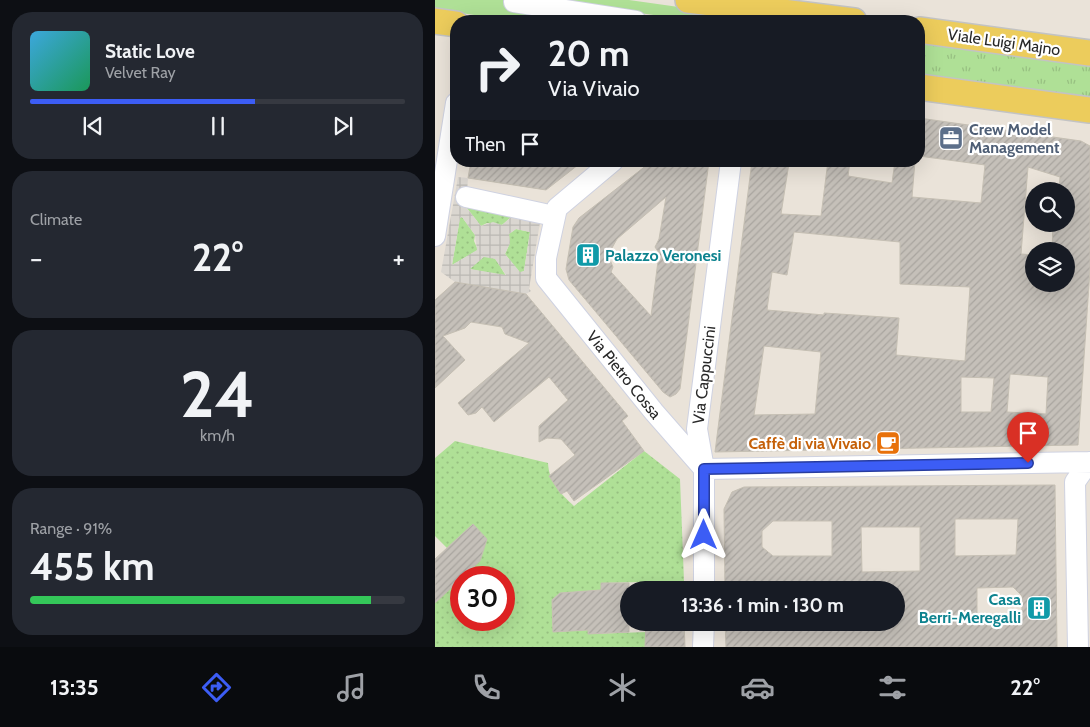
<!DOCTYPE html>
<meta charset="utf-8">
<style>
:root{--surface:#171b24;--page:#242831;--text:#f1f3f6;--muted:#9ea1a6;--line:#363941;--accent:#3c5df5}
body{margin:0;font-family:Cabin,sans-serif;background:var(--page);color:var(--text);height:100vh;display:flex;flex-direction:column;font-size:19px;white-space:nowrap}
*{box-sizing:border-box;margin:0}
p{font-size:16px;color:var(--muted)}
.icon{flex:none;width:28px;height:28px;fill:none;stroke:currentColor;stroke-width:2;stroke-linecap:round;stroke-linejoin:round}
.map{position:relative;flex:1;overflow:hidden}
.sheet{display:flex;flex-direction:column;gap:12px;padding:12px;background:#0d0f14;width:435px}
.sheet>*{flex:none}
.hud{position:absolute;left:15px;top:15px;width:475px;height:152px;border-radius:20px;box-shadow:0 5px 20px #0002;background:#171b24;color:var(--text);overflow:hidden}
.tools{position:absolute;left:590px;top:182px;display:grid;gap:10px}
.tools a{display:grid;place-items:center;width:50px;height:50px;border-radius:50%;background:var(--surface);box-shadow:0 5px 20px #0002;font-size:25px}
.speed{position:absolute;left:15px;top:566px;display:flex;gap:10px;font-size:25px;font-weight:700;text-align:center}
.speed>*{display:grid;place-content:center;width:65px;height:65px;border-radius:50%;background:var(--surface);box-shadow:0 5px 20px #0002;line-height:1}
.speed .limit{border:8px solid #d22;background:#fff;color:#111}
.pin{position:absolute;display:grid;place-items:center;width:42px;height:42px;color:#fff;margin:-51px -21px;border-radius:50% 50% 50% 0;rotate:-45deg;box-shadow:0 0 5px #0007}
.pin .icon{rotate:45deg}
.me{position:absolute;width:55px;margin:-28px;rotate:0deg;stroke-linejoin:round;filter:drop-shadow(0 0 4px #0008)}
.turn{display:flex;align-items:center;gap:18px;height:105px;padding:0 15px;font-size:22px}
.turn .icon{width:65px;height:65px;stroke-width:2.5}
.turn b{display:block;font-size:35px;line-height:42px}
.then{display:flex;align-items:center;height:48px;padding:0 15px;background:#0003;gap:10px;font-size:19px}
.big{font-size:38px;font-weight:800;line-height:1.1}
.sheet .tile{flex:1;display:flex;flex-direction:column;justify-content:center;gap:8px;min-width:0;padding:0 18px;border-radius:20px;background:var(--page)}
.sheet .dial{align-items:center;gap:0}
.dial b{font-size:65px;line-height:1}
.song{display:flex;align-items:center;gap:15px}
.cover{width:60px;height:60px;border-radius:8px;background:linear-gradient(135deg,hsl(200 70% 55%),hsl(150 70% 35%))}
.played{height:5px;border-radius:2px;background:linear-gradient(90deg,var(--accent) 60%,var(--line) 60%)}
.keys{display:flex;justify-content:space-around;direction:ltr}
.heat{display:flex;justify-content:space-between;align-items:center;font-size:28px;direction:ltr}
.charge{height:8px;border-radius:4px;background:linear-gradient(90deg,#34c759 91%,var(--line) 0)}
.trip{position:absolute;left:185px;top:581px;width:285px;height:50px;border-radius:25px;background:var(--surface);box-shadow:0 5px 20px #0002;font-weight:800;line-height:50px;text-align:center}
.menu{display:flex;height:80px;justify-content:space-around;align-items:center;background:#090b0e;color:var(--muted)}
.menu .icon{width:35px;height:35px}
.menu .selected{color:var(--accent)}
.menu b{font-size:22px;color:var(--text)}
main{display:flex;flex:1;min-height:0}
.map>svg:first-child{display:block}
</style>
<main>
<section class="sheet">
<div class="tile">
<div class="song"><i class="cover"></i><div><b>Static Love</b><p>Velvet Ray</p></div></div>
<div class="played"></div>
<div class="keys"><svg class="icon" aria-label="previous" viewBox="0 0 24 24"><path d="M18 5L8 12l10 7zM5 5v14"/></svg><svg class="icon" aria-label="pause" viewBox="0 0 24 24"><path d="M8 5v14M16 5v14"/></svg><svg class="icon" aria-label="next" viewBox="0 0 24 24"><path d="M6 5l10 7-10 7zM19 5v14"/></svg></div>
</div>
<div class="tile"><p>Climate</p>
<div class="heat"><a>−</a><b class="big">22°</b><a>+</a></div>
</div>
<div class="tile dial"><b>24</b><p>km/h</p></div>
<div class="tile"><p>Range · 91%</p><b class="big">455 km</b><div class="charge"></div></div>
</section>
<div class="map">
<svg width="655" height="647" viewBox="0 0 655 647">
<defs>
<pattern id="park-tufts" width="24" height="20" patternUnits="userSpaceOnUse" patternTransform="scale(1.25)"><rect width="24" height="20" fill="#afe096"/><path d="M3 7l-1-3M5 7V3M7 7l1-3M15 17l-1-3M17 17v-4M19 17l1-3" fill="none" stroke="#97c081"/></pattern>
<pattern id="garden-dots" width="8" height="8" patternUnits="userSpaceOnUse" patternTransform="scale(1.25)"><rect width="8" height="8" fill="#afe096"/><path d="M2 2h.1M6 6h.1" fill="none" stroke="#97c081" stroke-width="1.8" stroke-linecap="round"/></pattern>
<pattern id="plaza-grid" width="8" height="8" patternUnits="userSpaceOnUse" patternTransform="scale(1.25)"><rect width="8" height="8" fill="#dad6d0"/><path d="M0 4h8M4 0v8" fill="none" stroke="#bbb8b3"/></pattern>
<pattern id="building-hatch" width="6" height="6" patternUnits="userSpaceOnUse" patternTransform="scale(1.25)"><rect width="6" height="6" fill="#c5c0b9"/><path d="M-1 1l2-2M0 6l6-6M5 7l2-2" fill="none" stroke="#a9a59f"/></pattern>
</defs>
<rect width="100%" height="100%" fill="#eae3d9"/>
<path fill="#afe096" d="M0 0H80L153 21H79L0 9Z
M115 0H194L265 10 263 20H253Z"/>
<path fill="url(#park-tufts)" d="M484 42 655 65V99L484 77Z"/>
<path fill="url(#garden-dots)" d="M31 207 76 217 67 225 52 223 46 226Z
M27 217 40 235 39 241 43 250 17 265 25 218Z
M81 229 95 232 89 271 85 273 70 254 75 243 74 234Z
M49 256 60 258 71 276 34 269Z
M20 441 113 463C114 482 125 493 139 506L209 451 245 479 249 581 166 583V590L125 593 117 600 118 632 153 630V634L213 632 210 647H0V603L26 578V620H69V578L27 577 38 524 12 548 0 536V458Z"/>
<path fill="url(#plaza-grid)" fill-rule="evenodd" d="M23 177 33 178 31 207 46 226 58 222 67 225 76 217 105 222 94 289 96 291 91 294 20 282 6 272ZM27 217 40 235 42 250 17 265 25 218ZM81 229 95 232 89 271 85 272 70 254 75 243 74 234ZM49 257 60 259 71 275 35 269Z"/>
<path fill="url(#building-hatch)" stroke="#c5bfb3" fill-rule="evenodd" d="M484 118 646 141 655 146V270L643 445 280 452 317 161 354 163 346 214 386 216 393 161H415L413 176 457 183 460 161H480L477 197 546 203 550 165 484 156ZM593 167 625 177 624 191H631V224H618L617 251H631V284H599V255L586 254ZM359 232 465 242V284L535 287 530 361 461 355 464 318 389 313V315L332 310 337 272 352 275ZM329 346 386 352 380 414 319 415ZM575 374 613 377 611 414 572 412ZM526 377 559 378 556 412H526Z
M36 161H148L111 190 33 178Z
M217 161H274L245 389 241 394 235 397 228 392 134 280 131 269 138 227 144 218ZM231 197 224 239 220 247 224 253 216 316 176 272 178 267 173 255 182 239Z
M20 282 91 294 193 416 187 421 209 451 139 501 132 491 126 494 114 476 140 455 126 439 112 438 104 442V426L133 400 114 377 59 422 47 407 41 413 33 415 23 403 94 343 70 334 67 327 36 322 30 328 8 336 30 360 0 388V300Z
M620 485 622 647H291L290 622H461V590H290L289 509 297 492 309 487ZM520 519H583L581 555 520 556ZM338 521H397V556H338L327 547V531ZM426 527H485V571L427 572ZM578 587 587 596V619L542 621V588Z
M38 524 52 539 45 561 0 603V559Z
M166 583H194V632L153 634V630L118 632 117 600 125 593 166 590Z
M211 622H249L250 647H210Z"/>
<g fill="none" stroke-linecap="round" stroke-linejoin="round">
<defs>
<path id="minor" d="M79 2 201 21
M178 161 122 208 111 258V278L219 412 269 469
M31 197 119 216
M0 236 21 103
M269 469 655 462
M269 590V469L262 429 296 161
M268 647 269 622
M643 647 640 482 654 462"/>
<path id="major" d="M253 0 419 21
M0 21 21 24
M484 30 655 53
M484 87 655 110"/>
</defs>
<use href="#minor" stroke="#cfd2e1" stroke-width="22"/>
<use href="#major" stroke="#c3c3c3" stroke-width="28"/>
<use href="#minor" stroke="#fff" stroke-width="20"/>
<use href="#major" stroke="#eccc5c" stroke-width="25"/>
</g>
<g fill="none" stroke-linecap="round" stroke-linejoin="round">
<defs>
<path id="route" d="M269 535V469L593 463"/>
</defs>
<use href="#route" stroke="#273c9f" stroke-width="12"/>
<use href="#route" stroke="#3c5df5" stroke-width="9"/>
</g>
<defs>
<symbol id="office-square" viewBox="-11 -11 22 22"><rect x="-9" y="-9" width="18" height="18" rx="4" fill="#5c6f8a" stroke="#fff"/><path d="M-6-3h4V-5.5h4V-3h4V5H-6ZM-1-4.5V-3h2v-1.5ZM-6 0V1H6V0Z" fill="#fff"/></symbol>
<symbol id="building-square" viewBox="-11 -11 22 22"><rect x="-9" y="-9" width="18" height="18" rx="4" fill="#0f9aa8" stroke="#fff"/><path d="M-4-6H4V6H1V3H-1V6H-4ZM-2.5-4.3h1.7v1.8h-1.7ZM.8-4.3h1.7v1.8H.8ZM-2.5-1h1.7V.8h-1.7ZM.8-1h1.7V.8H.8Z" fill="#fff"/></symbol>
<symbol id="cafe-square" viewBox="-11 -11 22 22"><rect x="-9" y="-9" width="18" height="18" rx="4" fill="#e8710a" stroke="#fff"/><path d="M-5.5-4.5H6V0H3Q3 3.5 0 3.5H-2.5Q-5.5 3.5-5.5 0ZM3-3.2v2h1.7v-2ZM-6 4.5H4V6H-6Z" fill="#fff"/></symbol>
</defs>
<g fill-rule="evenodd">
<use href="#office-square" x="502" y="124" width="28" height="28"/>
<use href="#building-square" x="139" y="241" width="28" height="28"/>
<use href="#cafe-square" x="439" y="429" width="28" height="28"/>
<use href="#building-square" x="590" y="594" width="28" height="28"/>
</g>
<g text-anchor="middle" dominant-baseline="central" stroke-width="4.5" stroke-linejoin="round" paint-order="stroke">
<g font-size="16" fill="#282828" stroke="#fff">
<text transform="translate(569 42) rotate(8)">Viale Luigi Majno</text>
<text transform="translate(189 375) rotate(51)">Via Pietro Cossa</text>
<text transform="translate(269 375) rotate(-83)">Via Cappuccini</text>
</g>
<g font-size="16" font-weight="bold" fill="#4e5e75" stroke="#fff" text-anchor="start">
<text x="534" y="129">Crew Model<tspan x="534" dy="18">Management</tspan></text>
</g>
<g font-size="16" font-weight="bold" fill="#0d838f" stroke="#fff" text-anchor="start">
<text x="170" y="255">Palazzo Veronesi</text>
<text x="586" y="599" text-anchor="end">Casa<tspan x="586" dy="18">Berri-Meregalli</tspan></text>
</g>
<g font-size="16" font-weight="bold" fill="#c56008" stroke="#fff" text-anchor="end">
<text x="436" y="443">Caffè di via Vivaio</text>
</g>
</g>
</svg>
<div class="tools">
<a><svg class="icon" aria-label="search" viewBox="0 0 24 24"><circle cx="10" cy="10" r="6"/><path d="M15 15l6 6"/></svg></a>
<a><svg class="icon" aria-label="layers" viewBox="0 0 24 24"><path d="M12 4l9 5-9 5-9-5zM3 14l9 5 9-5"/></svg></a>
</div>
<div class="speed"><div class="limit">30</div></div>
<div class="pin" style="left:593px;top:463px;background:#d93025"><svg class="icon" aria-label="arrive" viewBox="0 0 24 24"><path d="M6 21V4h12l-3 4 3 4H6"/></svg></div>
<svg class="me" style="left:269px;top:535px" viewBox="-20 -20 40 40"><path d="M0-17L14 15 0 8-14 15z" fill="#3c5df5" stroke="#fff" stroke-width="4"/></svg>
<div class="trip">13:36 · 1 min · 130 m</div>
<div class="hud">
<div class="turn"><svg class="icon" aria-label="right" viewBox="0 0 24 24"><path d="M7 20v-9h11M14 6l5 5-5 5"/></svg><div><b>20 m</b>Via Vivaio</div></div>
<div class="then">Then<svg class="icon" aria-label="arrive" viewBox="0 0 24 24"><path d="M6 21V4h12l-3 4 3 4H6"/></svg></div>
</div>
</div>
</main>
<nav class="menu">
<b>13:35</b>
<svg class="icon selected" aria-label="directions" viewBox="0 0 24 24"><path d="M12 3l9 9-9 9-9-9zM9 14v-3h6M13 9l2 2-2 2"/></svg>
<svg class="icon" aria-label="music" viewBox="0 0 24 24"><path d="M9 18V5l10-2v13"/><circle cx="6" cy="18" r="3"/><circle cx="16" cy="16" r="3"/></svg>
<svg class="icon" aria-label="phone" viewBox="0 0 24 24"><path d="M5 4h4l2 5-3 2q2 4 5 5l2-3 5 2v4C11 20 4 13 5 4z"/></svg>
<svg class="icon" aria-label="climate" viewBox="0 0 24 24"><path d="M12 3v18M4 7l16 10M4 17L20 7"/></svg>
<svg class="icon" aria-label="car" viewBox="0 0 24 24"><path d="M5 17H2v-5l4-1 3-4h7l3 4 3 1v5h-3M9 17h6M6 11h13"/><circle cx="7" cy="17" r="2"/><circle cx="17" cy="17" r="2"/></svg>
<svg class="icon" aria-label="filters" viewBox="0 0 24 24"><path d="M4 7h16M4 17h16"/><circle cx="9" cy="7" r="2"/><circle cx="15" cy="17" r="2"/></svg>
<b>22°</b>
</nav>
